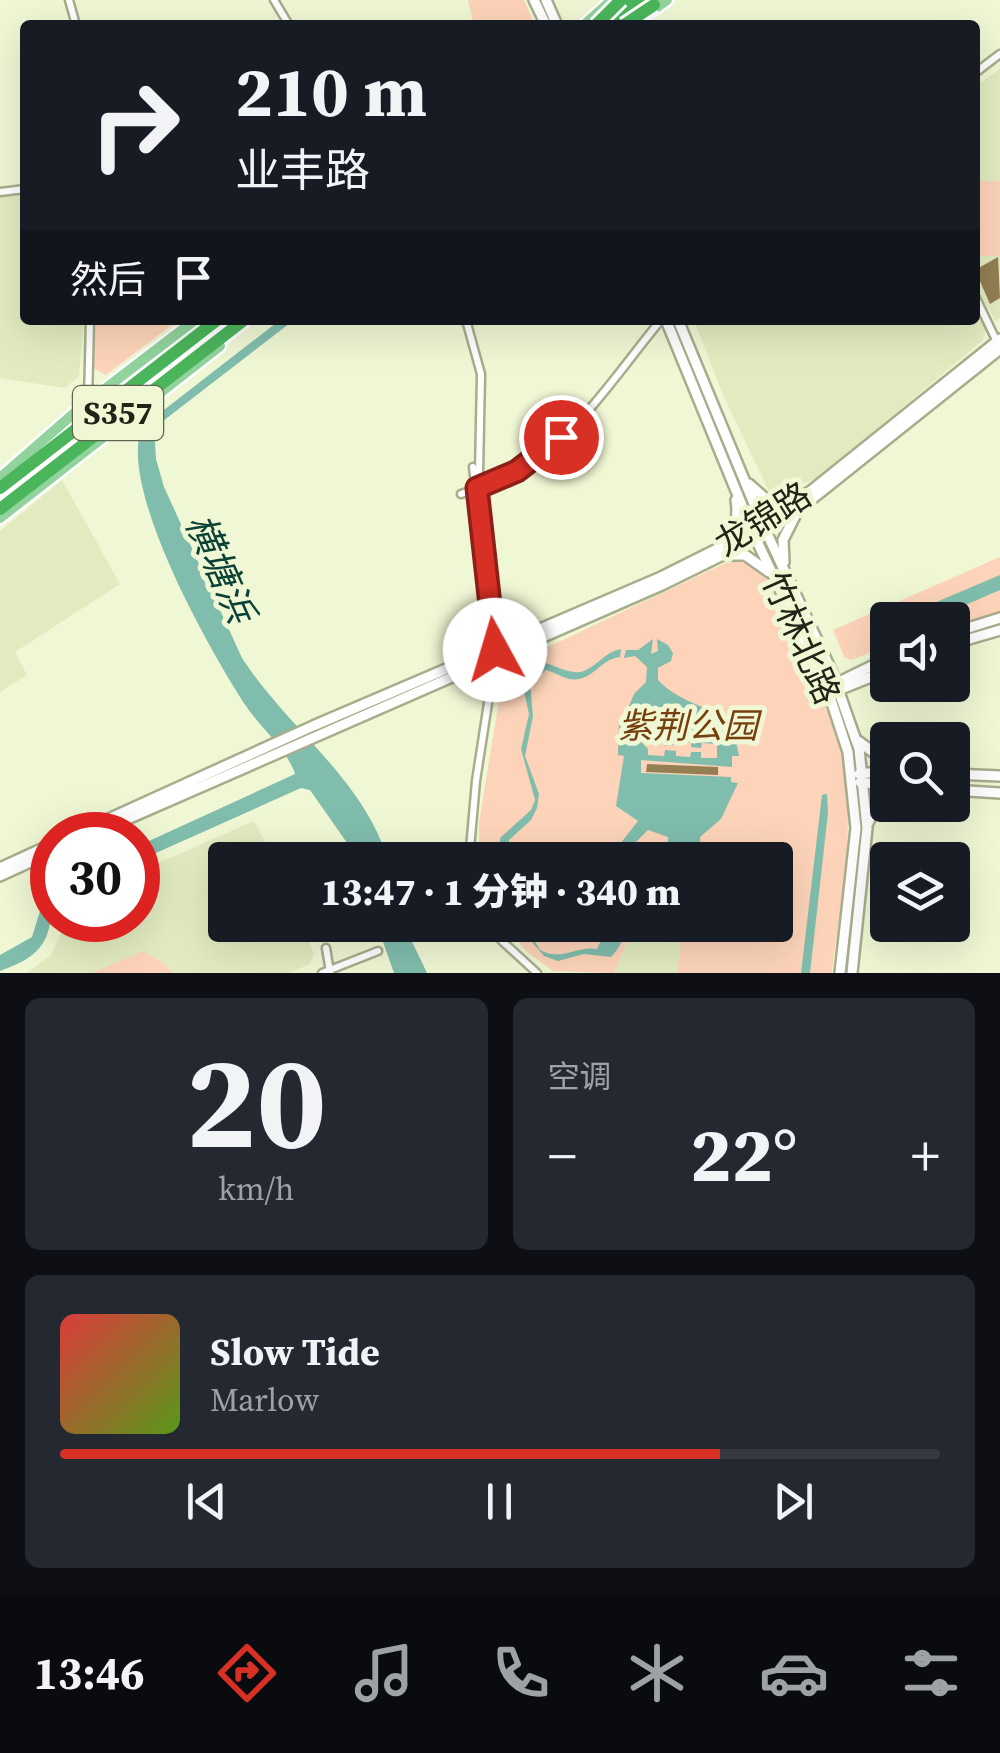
<!DOCTYPE html>
<html lang="zh">
<meta charset="utf-8">
<style>
:root{--surface:#171b24;--page:#242831;--text:#f1f3f6;--muted:#9ea1a6;--line:#363941;--accent:#d93025}
body{margin:0;font-family:"Source Serif 4","Noto Sans SC",serif;background:var(--page);color:var(--text);height:100vh;display:flex;flex-direction:column;font-size:38px;white-space:nowrap}
*{box-sizing:border-box;margin:0}
p{font-size:32px;color:var(--muted)}
.icon{flex:none;width:55px;height:55px;fill:none;stroke:currentColor;stroke-width:2;stroke-linecap:round;stroke-linejoin:round}
.map{position:relative;height:973px;overflow:hidden}
.sheet{display:flex;flex-direction:column;gap:25px;padding:25px;background:#0d0f14;flex:1}
.sheet>*{flex:none}
.top-card{position:absolute;left:20px;top:20px;width:960px;height:305px;border-radius:10px;box-shadow:0 10px 40px #0002;background:#171b24;color:var(--text);overflow:hidden}
.fabs{position:absolute;left:870px;top:602px;display:grid;gap:20px}
.fabs a{display:grid;place-items:center;width:100px;height:100px;border-radius:10px;background:var(--surface);box-shadow:0 10px 40px #0002;font-size:50px}
.speed{position:absolute;left:30px;top:812px;display:flex;gap:20px;font-size:50px;font-weight:700;text-align:center}
.speed>*{display:grid;place-content:center;width:130px;height:130px;border-radius:50%;background:var(--surface);box-shadow:0 10px 40px #0002;line-height:1}
.speed .limit{border:15px solid #d22;background:#fff;color:#111}
.pin{position:absolute;display:grid;place-items:center;width:85px;height:85px;color:#fff;margin:-42px;border:5px solid #fff;border-radius:50%;box-shadow:0 2px 10px #0007}
.me{position:absolute;width:110px;margin:-55px;rotate:354deg;stroke-linejoin:round;filter:drop-shadow(0 0 8px #0008)}
.turn{display:flex;align-items:center;gap:35px;height:210px;padding:0 50px;font-size:45px}
.turn .icon{width:130px;height:130px;stroke-width:2.5}
.turn b{display:block;font-size:70px;line-height:85px}
.then{display:flex;align-items:center;height:95px;padding:0 50px;background:#0003;gap:20px;font-size:38px}
.big{font-size:75px;font-weight:800;line-height:1.1}
.sheet .widget{flex:1;display:flex;flex-direction:column;justify-content:center;gap:15px;min-width:0;padding:0 35px;border-radius:15px;background:var(--page)}
.sheet .dial{align-items:center;gap:0}
.dial b{font-size:130px;line-height:1}
.song{display:flex;align-items:center;gap:30px}
.cover{width:120px;height:120px;border-radius:15px;background:linear-gradient(135deg,hsl(0 70% 55%),hsl(90 70% 35%))}
.played{height:10px;border-radius:5px;background:linear-gradient(90deg,var(--accent) 75%,var(--line) 75%)}
.keys{display:flex;justify-content:space-around;direction:ltr}
.heat{display:flex;justify-content:space-between;align-items:center;font-size:55px;direction:ltr}
.sheet .tiles{flex:1;display:grid;gap:25px;grid-template-columns:1fr 1fr}
.widget:last-child{grid-column:span 2}
.trip{position:absolute;left:208px;top:842px;width:585px;height:100px;border-radius:10px;background:var(--surface);box-shadow:0 10px 40px #0002;font-weight:800;line-height:100px;text-align:center}
.dock{display:flex;height:160px;justify-content:space-around;align-items:center;background:#090b0e;color:var(--muted)}
.dock .icon{width:70px;height:70px}
.dock .active{color:var(--accent)}
.dock b{font-size:45px;color:var(--text)}
.map>svg:first-child{display:block}
</style>
<div class="map">
<svg width="1000" height="973" viewBox="0 0 1000 973">
<rect width="100%" height="100%" fill="#f0f7d4"/>
<path fill="#e2ebc0" d="M1000 69V318L996 321 975 285V87Z
M25 194V320H84L79 377 64 388 0 378V197Z
M975 305 986 330 983 340 821 476 778 495 770 494 765 483 723 395 694 320H975Z
M62 480 120 584 15 652 27 675 0 692V531Z
M254 821 275 860H225V925H303L314 954 310 964 288 973H26L51 955 67 920H138V872Z
M631 933 654 941 681 943 677 973H614Z"/>
<path fill="#fdd4b9" d="M468 0H524L535 25H474Z
M975 181H1000V256H975Z
M96 320H178L106 375 93 368Z
M1000 557V614L953 628 952 620H888L887 646 851 660 844 657 833 630Z
M732 560H746L763 572C790 632 838 715 846 780 853 843 839 910 832 973H677L681 943 654 941 631 933 614 973 553 971 528 953 504 925H775V860H480L479 823 502 681 514 663Z
M143 951 165 964 172 973H92Z"/>
<path fill="#80bdad" d="M280 320H294L154 428 156 459 164 487 242 658C287 728 363 778 388 860H359L310 790 301 788 138 861V846L295 774C288 751 260 727 246 706 211 653 117 487 142 427Z
M1000 575V590L931 620H894Z
M653 639 651 654 658 651 657 639 668 645 673 653 671 661 658 668V680C689 713 732 701 739 756H732V767L641 760V773L731 777V782L738 783 721 819 700 837 701 860H668V837L648 830 628 850 625 860H618L620 844 638 821 616 806 624 756 618 755 619 719 648 749V755L664 756 665 750 676 751V756L690 757 691 752H701V758H717V744L702 743 701 748 691 747V742L665 746V741L645 740 624 718 634 694 646 682 647 667 635 656 624 658 626 650H638Z
M621 649 620 657C599 659 593 683 569 679 561 677 554 672 546 670L530 684 533 716 525 756 539 794 537 808 531 820 509 840 507 860H500V838L531 810 535 800 521 749 529 714 521 678 532 664 541 662C554 664 570 676 584 671 598 665 605 652 621 649Z
M827 794 828 813 810 973H801L822 795Z
M52 887C53 934 48 955 0 971V955L32 937 44 898Z
M377 925H404L427 973H394Z
M517 925H526L540 950C562 962 576 945 597 949L608 925H623C625 938 620 948 611 957L584 954 558 961 544 956Z"/>
<g fill="none" stroke-linecap="round" stroke-linejoin="round">
<path stroke="#80bdad" stroke-width="2.5" d="M797 668 822 658"/>
</g>
<path fill="#937f52" d="M998 257 1000 298 990 304 975 270Z
M647 764 718 767V775L646 772Z"/>
<g fill="none" stroke-linecap="round" stroke-linejoin="round">
<defs>
<path id="street" d="M69 0 76 25
M274 0 289 25
M975 73 1000 54
M0 192 25 189
M975 296 998 344
M466 320 481 374 479 473
M88 401 90 320
M461 494C480 487 500 481 518 471 577 438 619 370 661 320
M469 860 476 781 495 658 473 467
M493 925 501 940 537 973
M326 948 330 972
M322 973 378 951"/>
<path id="secondary" d="M534 0 546 25
M546 0 557 25
M666 320 755 537 828 691 848 752 856 828 840 973
M678 320 762 523 832 672 859 749 867 828 852 973
M749 484 767 500H792
M722 544C735 531 739 518 736 500
M731 555H745L769 572
M784 562 783 540 795 516
M952 633 1000 618
M952 644 1000 630
M833 685 888 658
M836 691 888 670
M858 741 888 763
M859 774 888 771
M952 774 1000 776
M860 782 888 786
M952 790 1000 793
M868 823 875 808 888 795
M73 835 313 726 659 578 737 539 812 490 1000 339
M91 835 662 585 741 546 807 503 1000 349
M0 868 52 844
M0 876 52 852"/>
<path id="primary" d="M649 13 667 0
M584 25 612 0
M0 478 80 408 195 320
M0 518 220 346"/>
<path id="highway" d="M607 20 633 0
M616 25 648 0
M0 488 217 320
M0 509 244 320"/>
</defs>
<use href="#street" stroke="#a7ae8c" stroke-width="11"/>
<use href="#secondary" stroke="#a7ae8c" stroke-width="14"/>
<use href="#primary" stroke="#fff" stroke-width="15"/>
<use href="#highway" stroke="#fff" stroke-width="18"/>
<use href="#street" stroke="#fff" stroke-width="6"/>
<use href="#secondary" stroke="#fff" stroke-width="9"/>
<use href="#primary" stroke="#92d39d" stroke-width="10"/>
<use href="#highway" stroke="#4ab55b" stroke-width="12"/>
<defs>
<path id="highway-bridge" d="M596 25 621 0
M624 25 654 5"/>
</defs>
<use href="#highway-bridge" stroke="#fff" stroke-width="18" stroke-linecap="butt"/>
<use href="#highway-bridge" stroke="#4ab55b" stroke-width="12"/>
</g>
<g fill="none" stroke-linecap="round" stroke-linejoin="round">
<defs>
<path id="route" d="M495 650 477 488 517 471 561 437"/>
</defs>
<use href="#route" stroke="#8d1f18" stroke-width="25"/>
<use href="#route" stroke="#d93025" stroke-width="18"/>
</g>
<g text-anchor="middle" dominant-baseline="central" stroke-width="10" stroke-linejoin="round" paint-order="stroke">
<rect fill="#f0f7d4" stroke="#606350" stroke-width="2.5" x="73" y="386" width="90" height="54" rx="8"/>
<g font-size="32" font-weight="bold" fill="#222417">
<text x="118" y="413">S357</text>
</g>
<g font-size="35" fill="#222417" stroke="#f0f7d4">
<text transform="translate(763 519) rotate(-32)">龙锦路</text>
<text transform="translate(801 638) rotate(66)">竹林北路</text>
</g>
<g font-size="35" font-style="italic" fill="#773f0e" stroke="#f0f7d4">
<text x="688" y="726">紫荆公园</text>
</g>
<g font-size="38" font-style="italic" fill="#0a4237" stroke="#f0f7d4">
<text transform="translate(220 568) rotate(66)">横塘浜</text>
</g>
</g>
</svg>
<div class="fabs">
<a><svg class="icon" aria-label="sound" viewBox="0 0 24 24"><path d="M4 9h4l5-4v14l-5-4H4zM17 9q2 3 0 6"/></svg></a>
<a><svg class="icon" aria-label="search" viewBox="0 0 24 24"><circle cx="10" cy="10" r="6"/><path d="M15 15l6 6"/></svg></a>
<a><svg class="icon" aria-label="layers" viewBox="0 0 24 24"><path d="M12 4l9 5-9 5-9-5zM3 14l9 5 9-5"/></svg></a>
</div>
<div class="speed"><div class="limit">30</div></div>
<div class="pin" style="left:561px;top:437px;background:#d93025"><svg class="icon" aria-label="arrive" viewBox="0 0 24 24"><path d="M6 21V4h12l-3 4 3 4H6"/></svg></div>
<svg class="me" style="left:495px;top:650px" viewBox="-20 -20 40 40"><circle r="19" fill="#fff"/><path d="M0-13L10 11 0 6-10 11z" fill="#d93025"/></svg>
<div class="trip">13:47 · 1 分钟 · 340 m</div>
<div class="top-card">
<div class="turn"><svg class="icon" aria-label="right" viewBox="0 0 24 24"><path d="M7 20v-9h11M14 6l5 5-5 5"/></svg><div><b>210 m</b>业丰路</div></div>
<div class="then">然后<svg class="icon" aria-label="arrive" viewBox="0 0 24 24"><path d="M6 21V4h12l-3 4 3 4H6"/></svg></div>
</div>
</div>
<section class="sheet">
<div class="tiles">
<div class="widget dial"><b>20</b><p>km/h</p></div>
<div class="widget"><p>空调</p>
<div class="heat"><a>−</a><b class="big">22°</b><a>+</a></div>
</div>
<div class="widget">
<div class="song"><i class="cover"></i><div><b>Slow Tide</b><p>Marlow</p></div></div>
<div class="played"></div>
<div class="keys"><svg class="icon" aria-label="previous" viewBox="0 0 24 24"><path d="M18 5L8 12l10 7zM5 5v14"/></svg><svg class="icon" aria-label="pause" viewBox="0 0 24 24"><path d="M8 5v14M16 5v14"/></svg><svg class="icon" aria-label="next" viewBox="0 0 24 24"><path d="M6 5l10 7-10 7zM19 5v14"/></svg></div>
</div>
</div>
</section>
<nav class="dock">
<b>13:46</b>
<svg class="icon active" aria-label="directions" viewBox="0 0 24 24"><path d="M12 3l9 9-9 9-9-9zM9 14v-3h6M13 9l2 2-2 2"/></svg>
<svg class="icon" aria-label="music" viewBox="0 0 24 24"><path d="M9 18V5l10-2v13"/><circle cx="6" cy="18" r="3"/><circle cx="16" cy="16" r="3"/></svg>
<svg class="icon" aria-label="phone" viewBox="0 0 24 24"><path d="M5 4h4l2 5-3 2q2 4 5 5l2-3 5 2v4C11 20 4 13 5 4z"/></svg>
<svg class="icon" aria-label="climate" viewBox="0 0 24 24"><path d="M12 3v18M4 7l16 10M4 17L20 7"/></svg>
<svg class="icon" aria-label="car" viewBox="0 0 24 24"><path d="M5 17H2v-5l4-1 3-4h7l3 4 3 1v5h-3M9 17h6M6 11h13"/><circle cx="7" cy="17" r="2"/><circle cx="17" cy="17" r="2"/></svg>
<svg class="icon" aria-label="filters" viewBox="0 0 24 24"><path d="M4 7h16M4 17h16"/><circle cx="9" cy="7" r="2"/><circle cx="15" cy="17" r="2"/></svg>
</nav>
